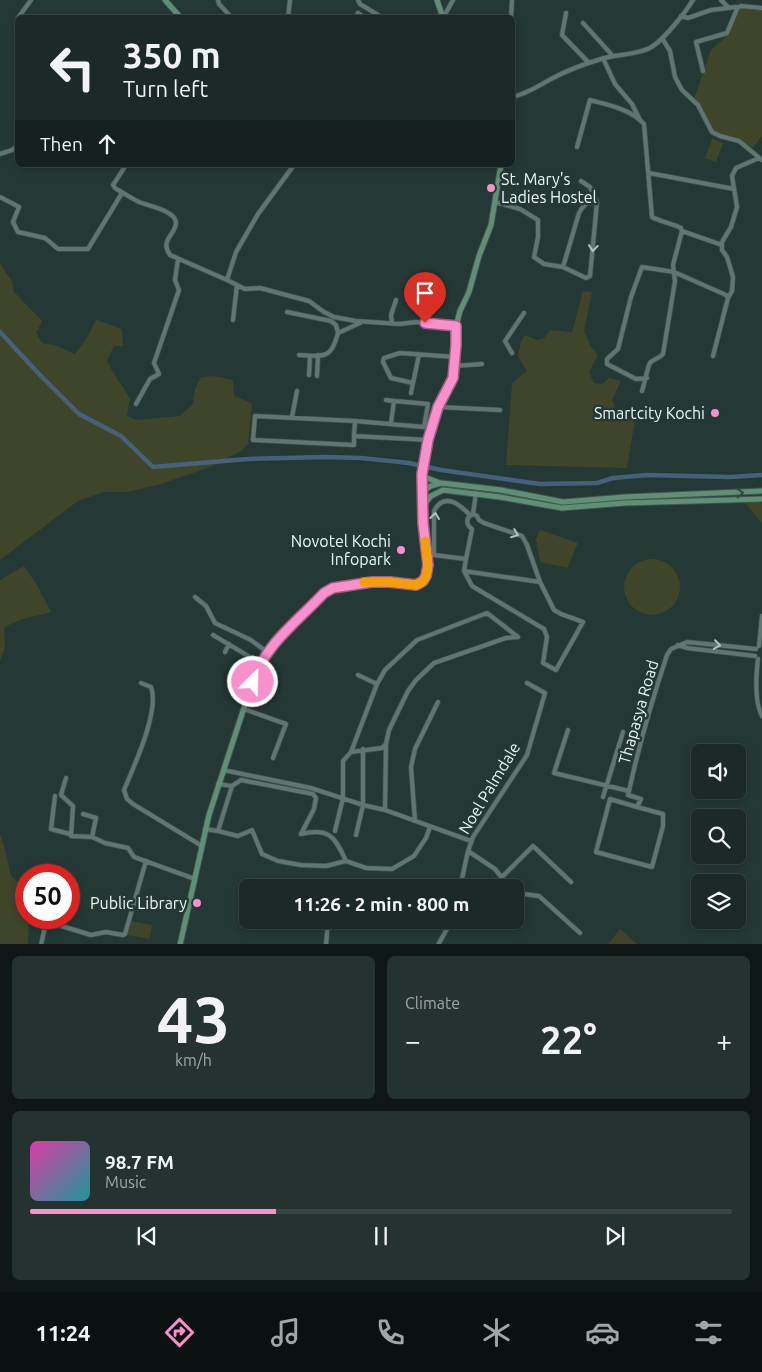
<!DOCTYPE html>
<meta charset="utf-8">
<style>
:root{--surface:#1b2a28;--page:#243230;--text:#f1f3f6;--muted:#a0a7a8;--line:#394645;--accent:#f890cb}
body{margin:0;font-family:Ubuntu,sans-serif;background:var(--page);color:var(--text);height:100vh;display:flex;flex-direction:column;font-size:19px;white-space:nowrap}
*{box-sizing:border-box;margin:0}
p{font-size:16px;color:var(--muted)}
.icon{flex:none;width:28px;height:28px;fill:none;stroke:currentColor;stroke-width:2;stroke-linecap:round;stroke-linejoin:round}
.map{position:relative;height:944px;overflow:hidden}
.drawer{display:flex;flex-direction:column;gap:12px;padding:12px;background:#0f1716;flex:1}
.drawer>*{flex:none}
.hud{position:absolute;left:15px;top:15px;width:500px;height:152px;border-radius:8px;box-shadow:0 2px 8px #0003,0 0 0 1px var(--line);background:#1b2a28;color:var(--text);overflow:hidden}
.controls{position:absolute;left:691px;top:744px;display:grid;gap:10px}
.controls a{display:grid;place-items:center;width:55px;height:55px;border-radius:8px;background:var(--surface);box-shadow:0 2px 8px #0003,0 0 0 1px var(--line);font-size:25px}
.speed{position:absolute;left:15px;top:864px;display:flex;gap:10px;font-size:25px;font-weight:700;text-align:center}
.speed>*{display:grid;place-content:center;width:65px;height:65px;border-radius:50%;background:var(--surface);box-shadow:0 2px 8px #0003,0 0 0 1px var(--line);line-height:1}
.speed .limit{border:8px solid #d22;background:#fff;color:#111}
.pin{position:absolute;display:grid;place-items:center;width:42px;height:42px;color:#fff;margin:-51px -21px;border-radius:50% 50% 50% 0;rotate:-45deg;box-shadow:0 0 5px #0007}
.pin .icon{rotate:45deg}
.me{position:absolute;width:55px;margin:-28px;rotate:23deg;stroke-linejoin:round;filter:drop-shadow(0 0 4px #0008)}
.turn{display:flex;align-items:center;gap:18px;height:105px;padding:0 25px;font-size:22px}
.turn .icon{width:65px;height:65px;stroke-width:2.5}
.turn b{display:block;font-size:35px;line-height:42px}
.then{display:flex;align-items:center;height:48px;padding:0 25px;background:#0003;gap:10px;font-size:19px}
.big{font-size:38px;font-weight:700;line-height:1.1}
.drawer .widget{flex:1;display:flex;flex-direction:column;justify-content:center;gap:8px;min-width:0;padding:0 18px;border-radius:8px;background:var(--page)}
.drawer .dial{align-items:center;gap:0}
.dial b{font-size:65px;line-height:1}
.song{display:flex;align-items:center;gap:15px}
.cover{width:60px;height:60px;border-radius:8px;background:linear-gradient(135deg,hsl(320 70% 55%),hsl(180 70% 35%))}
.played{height:5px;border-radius:2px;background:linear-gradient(90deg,var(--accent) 35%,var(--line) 35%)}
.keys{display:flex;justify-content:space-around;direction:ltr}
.heat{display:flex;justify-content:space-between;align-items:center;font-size:28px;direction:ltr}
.drawer .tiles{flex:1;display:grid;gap:12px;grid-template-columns:1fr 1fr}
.widget:last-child{grid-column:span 2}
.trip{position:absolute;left:239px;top:879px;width:285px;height:50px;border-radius:8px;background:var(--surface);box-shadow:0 2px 8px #0003,0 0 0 1px var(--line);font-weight:700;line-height:50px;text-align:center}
.menu{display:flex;height:80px;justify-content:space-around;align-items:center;background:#0b1110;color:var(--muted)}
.menu .icon{width:35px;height:35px}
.menu .on{color:var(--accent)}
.menu b{font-size:22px;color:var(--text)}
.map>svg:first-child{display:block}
</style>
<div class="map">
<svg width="762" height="945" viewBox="0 0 762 945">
<rect width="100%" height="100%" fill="#243835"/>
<path fill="#3f4529" d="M739 8 762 10V136L753 148 740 140 714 131 694 99 711 50 729 34Z
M712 139 723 143 716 162 705 158Z
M0 263 12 282 14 292 42 321 36 333 42 343 55 345 75 354 88 336 96 320 122 329 123 346H114L107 360C113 375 123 385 130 399L127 416 136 420 180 416 193 404 195 389 201 377 213 376 233 380 234 396 252 403 248 444 241 451 213 466 161 484 128 492H103L78 501 0 560Z
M583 291 592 292 584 331 591 347 598 355 589 372 594 383 602 384 609 378 621 381 612 400 617 414 635 419 627 468 506 465 512 383 527 371 518 356 521 341 525 335 537 340 544 338 550 330 572 332Z
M745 503H762V523Z
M540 530 578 543 567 568 540 562 536 539Z
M624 587a28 28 0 1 1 56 0a28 28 0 1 1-56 0Z
M24 566 37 585 51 612 23 619 4 627 5 648 0 661V580Z
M0 834 5 849 11 876 26 890V918H29L28 944H0Z
M130 921 152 925 150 939 128 935Z
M620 929 637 944H608Z"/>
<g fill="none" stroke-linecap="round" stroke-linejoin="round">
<path stroke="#46617c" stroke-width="4.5" d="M0 332 40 375 79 414 121 436 153 467 248 459 326 457 361 458 409 463 441 470 540 484 597 483 613 478 647 475 730 477 762 475"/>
<defs>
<path id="minor" d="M218 0 219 4 232 18
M358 0 360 4 383 18
M721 0 728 7
M737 8 741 6 762 8
M566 13 562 35 589 63
M681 16 688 18 711 10 736 7 737 9 727 33 696 42 703 71
M18 18 31 0
M288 18 290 0
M355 18 358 13 365 18
M443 18 453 0
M511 18 512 0
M583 23 612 55
M662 38 670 51 675 77 682 90 698 105 712 132 720 136 739 141 762 160
M603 58 615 84 632 104 639 118
M512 97C527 94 538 86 551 79 566 71 584 64 601 59 616 54 640 55 653 46 665 38 685 13 693 0
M577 147 590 100C608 105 631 109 644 124L652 217C661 222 671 223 681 228L682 231 673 265 675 281 663 354C659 359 653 359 650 363 648 365 644 386 642 391
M0 154 12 150 18 145
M126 165 113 185 115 188C123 193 131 198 139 202 148 206 174 210 176 222 177 234 159 239 170 255L227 280
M294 165 258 214 236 252 227 280 245 289 260 288 309 301 324 312 334 317 356 321 400 324 416 322 456 326
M649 173 734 189
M0 197 19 207 13 222 18 232 45 238 58 249H88L122 193
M495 202 520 209 538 220V237L534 257 544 264 563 267 586 278 590 276 597 202 590 187 581 181
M682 231 722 245
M563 267 579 213C584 204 587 202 597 202
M728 298 732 291 733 277 727 257 722 250V242L731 227 737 207 732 176 736 168 759 158
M287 312 331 321 336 325 338 333 360 323
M233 320 237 285
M392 323 391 315 396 300
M512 353 505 341 524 313
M299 355C324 356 331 360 338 333
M419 355 413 383 391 378 383 362 384 358 400 353 455 357
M454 366 482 364
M309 375 310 356
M317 376 318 355
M647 378 636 379 607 364V359L618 349 631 297 642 267 674 272 726 295 728 298 713 356
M411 393 413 383
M386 400 394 401
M136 404 150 379 159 374 154 363 179 290 175 280 178 259
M438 407 500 410
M292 417 297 391
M355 421 424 427 428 404 394 401 391 423
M354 436V445L253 440 255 416 355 421 354 436 428 440
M470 515C460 505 445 491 434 511V555L466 559 464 571 472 586 544 629 547 637 543 663 556 670 583 622 561 614 554 610 540 582 527 545 522 536 484 523 479 520 477 516 473 514
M466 559 472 529C466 525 465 518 473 514L476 493
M464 571 540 582
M195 597 206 606 215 623 251 640 267 652
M213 635 260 663
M678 645 687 648 755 656
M759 646 762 616
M225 652 229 644
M758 659C756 676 754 701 762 716
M358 675 377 684
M241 678 252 657
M141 683 151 687C160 711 134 766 124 790L127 799 133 804 202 846
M244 709 286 724 273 758
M568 730 554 773 629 791C639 745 652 700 667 655L671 649 687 642 756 649
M351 752 382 748 386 744
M223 770 311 788 363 805 385 810 471 841
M66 778 61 795 73 806 71 836 92 837 105 843 128 848 134 857 195 879
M218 784 232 786 241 780 313 794 316 798 314 809 301 834C329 827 335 837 346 861
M232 786 218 831 238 836 252 830 262 854 278 861 301 865 326 866 346 861 366 868 392 869 414 856 426 838 430 827
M629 791 628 795 641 799 637 807 663 814V826L652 867 596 852 610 799 637 807
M55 796 51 829 70 834
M603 797 623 732
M385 810 386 744 389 730 408 691 416 680 434 663 506 638 518 637
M83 814 96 818 92 837
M415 821 411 767 415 749 438 702
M205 829 218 831
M335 831 343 798V761L351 752 377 684 385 670 417 640 487 613 518 637
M356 835 363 805V749
M468 851 495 869 510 888
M502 877 533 846 571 882
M460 888 468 851 473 837 527 755 545 693 527 683
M515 893 539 896 580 933
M35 918 91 935 106 932 123 935 125 934 146 861
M41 945 46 922
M326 945 328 920
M438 945 452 920"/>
<path id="secondary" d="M165 0 181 18
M437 0 443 18
M422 476 440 483
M421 492 431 486 441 483 501 490 563 502 625 497 762 491
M423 506 431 496 443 490 500 497 562 508 625 503 762 499
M180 945 209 815 257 668C266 651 279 638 293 624 303 614 315 600 326 592 349 577 390 583 416 585L423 581 427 571 421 492 422 474 427 445 438 407 453 378 456 345V326L460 311 469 292 479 256 491 225 501 165"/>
</defs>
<use href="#minor" stroke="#425350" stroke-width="5.5"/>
<use href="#secondary" stroke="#425350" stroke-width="7"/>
<use href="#minor" stroke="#617673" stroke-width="4"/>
<use href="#secondary" stroke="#5f9076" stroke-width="5"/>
</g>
<defs><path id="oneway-chevron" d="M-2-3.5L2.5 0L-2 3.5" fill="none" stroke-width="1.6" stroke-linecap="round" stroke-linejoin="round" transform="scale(1.25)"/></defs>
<g stroke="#b4c3c1">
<use href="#oneway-chevron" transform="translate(593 248) rotate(97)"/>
<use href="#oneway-chevron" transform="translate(435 516) rotate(-83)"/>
<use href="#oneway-chevron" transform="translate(515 534) rotate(21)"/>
<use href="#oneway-chevron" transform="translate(717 645) rotate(8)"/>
</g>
<use stroke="#304a42" href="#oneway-chevron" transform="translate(740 493) rotate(-3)"/>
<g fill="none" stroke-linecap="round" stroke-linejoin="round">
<defs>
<path id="route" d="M253 682C265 644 298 621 324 593L333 588 372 582H390L416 585 423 581 426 576 428 565 423 523 422 474 428 440 438 407 453 378 456 345V326L425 323"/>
</defs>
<use href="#route" stroke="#a15e84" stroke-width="12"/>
<use href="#route" stroke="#f890cb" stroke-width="9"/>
<path stroke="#f59e0b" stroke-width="9" d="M364 582H390L416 585C434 580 426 554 425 541"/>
</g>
<g fill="#f890cb" stroke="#243835" stroke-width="2">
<circle cx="491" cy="188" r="5"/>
<circle cx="715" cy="413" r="5"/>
<circle cx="401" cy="550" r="5"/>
<circle cx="197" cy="903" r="5"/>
</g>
<g text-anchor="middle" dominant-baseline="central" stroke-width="5" stroke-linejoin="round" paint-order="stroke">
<g font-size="16" fill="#ebf7f5" stroke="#243835" text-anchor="end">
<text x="501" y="179" text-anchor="start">St. Mary's<tspan x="501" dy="18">Ladies Hostel</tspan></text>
<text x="705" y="413">Smartcity Kochi</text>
<text x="391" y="541">Novotel Kochi<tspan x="391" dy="18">Infopark</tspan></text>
<text x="187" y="903">Public Library</text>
</g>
<g font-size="16" fill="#ebf7f5" stroke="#243835">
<text transform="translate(638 712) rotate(-74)">Thapasya Road</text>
<text transform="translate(489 788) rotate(-59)">Noel Palmdale</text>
</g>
</g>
</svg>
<div class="controls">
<a><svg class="icon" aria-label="sound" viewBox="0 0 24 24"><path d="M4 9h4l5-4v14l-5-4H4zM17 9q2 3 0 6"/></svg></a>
<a><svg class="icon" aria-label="search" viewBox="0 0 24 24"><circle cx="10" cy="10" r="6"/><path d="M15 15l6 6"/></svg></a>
<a><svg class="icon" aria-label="layers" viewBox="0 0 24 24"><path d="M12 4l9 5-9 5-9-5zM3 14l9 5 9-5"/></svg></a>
</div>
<div class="speed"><div class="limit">50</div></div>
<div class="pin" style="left:425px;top:323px;background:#d93025"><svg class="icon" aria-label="arrive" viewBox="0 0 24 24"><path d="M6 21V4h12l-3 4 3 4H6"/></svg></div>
<svg class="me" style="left:253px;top:682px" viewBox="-20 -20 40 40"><circle r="17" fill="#f890cb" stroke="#fff" stroke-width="3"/><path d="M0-11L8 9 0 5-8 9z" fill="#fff"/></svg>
<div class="trip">11:26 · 2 min · 800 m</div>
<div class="hud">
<div class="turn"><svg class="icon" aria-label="left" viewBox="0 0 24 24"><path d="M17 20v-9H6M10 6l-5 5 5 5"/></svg><div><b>350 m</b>Turn left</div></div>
<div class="then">Then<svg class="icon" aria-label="ahead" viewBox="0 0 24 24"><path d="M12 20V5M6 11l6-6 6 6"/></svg></div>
</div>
</div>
<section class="drawer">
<div class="tiles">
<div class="widget dial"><b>43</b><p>km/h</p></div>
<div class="widget"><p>Climate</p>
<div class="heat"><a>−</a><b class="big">22°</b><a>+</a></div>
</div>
<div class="widget">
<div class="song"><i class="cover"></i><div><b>98.7 FM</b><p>Music</p></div></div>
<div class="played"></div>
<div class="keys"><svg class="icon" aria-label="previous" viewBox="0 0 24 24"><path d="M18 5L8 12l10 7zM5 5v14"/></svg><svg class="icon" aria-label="pause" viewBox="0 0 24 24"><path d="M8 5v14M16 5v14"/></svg><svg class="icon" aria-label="next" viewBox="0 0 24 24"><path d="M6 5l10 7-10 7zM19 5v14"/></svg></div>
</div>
</div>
</section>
<nav class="menu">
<b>11:24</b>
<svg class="icon on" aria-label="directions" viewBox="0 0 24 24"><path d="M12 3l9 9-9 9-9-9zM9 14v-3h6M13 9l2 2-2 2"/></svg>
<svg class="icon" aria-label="music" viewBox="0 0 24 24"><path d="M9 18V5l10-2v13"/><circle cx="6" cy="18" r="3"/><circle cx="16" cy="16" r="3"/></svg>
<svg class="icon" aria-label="phone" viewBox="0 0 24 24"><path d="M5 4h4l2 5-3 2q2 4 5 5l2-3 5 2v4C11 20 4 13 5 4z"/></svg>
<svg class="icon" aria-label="climate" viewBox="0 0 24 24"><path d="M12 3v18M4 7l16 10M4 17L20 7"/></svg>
<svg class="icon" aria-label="car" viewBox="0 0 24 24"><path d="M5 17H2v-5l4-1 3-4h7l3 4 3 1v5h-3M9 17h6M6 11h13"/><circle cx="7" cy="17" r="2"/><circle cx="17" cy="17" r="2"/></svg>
<svg class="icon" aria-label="filters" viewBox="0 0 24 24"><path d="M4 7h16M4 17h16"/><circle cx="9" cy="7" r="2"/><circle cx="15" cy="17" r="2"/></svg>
</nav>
